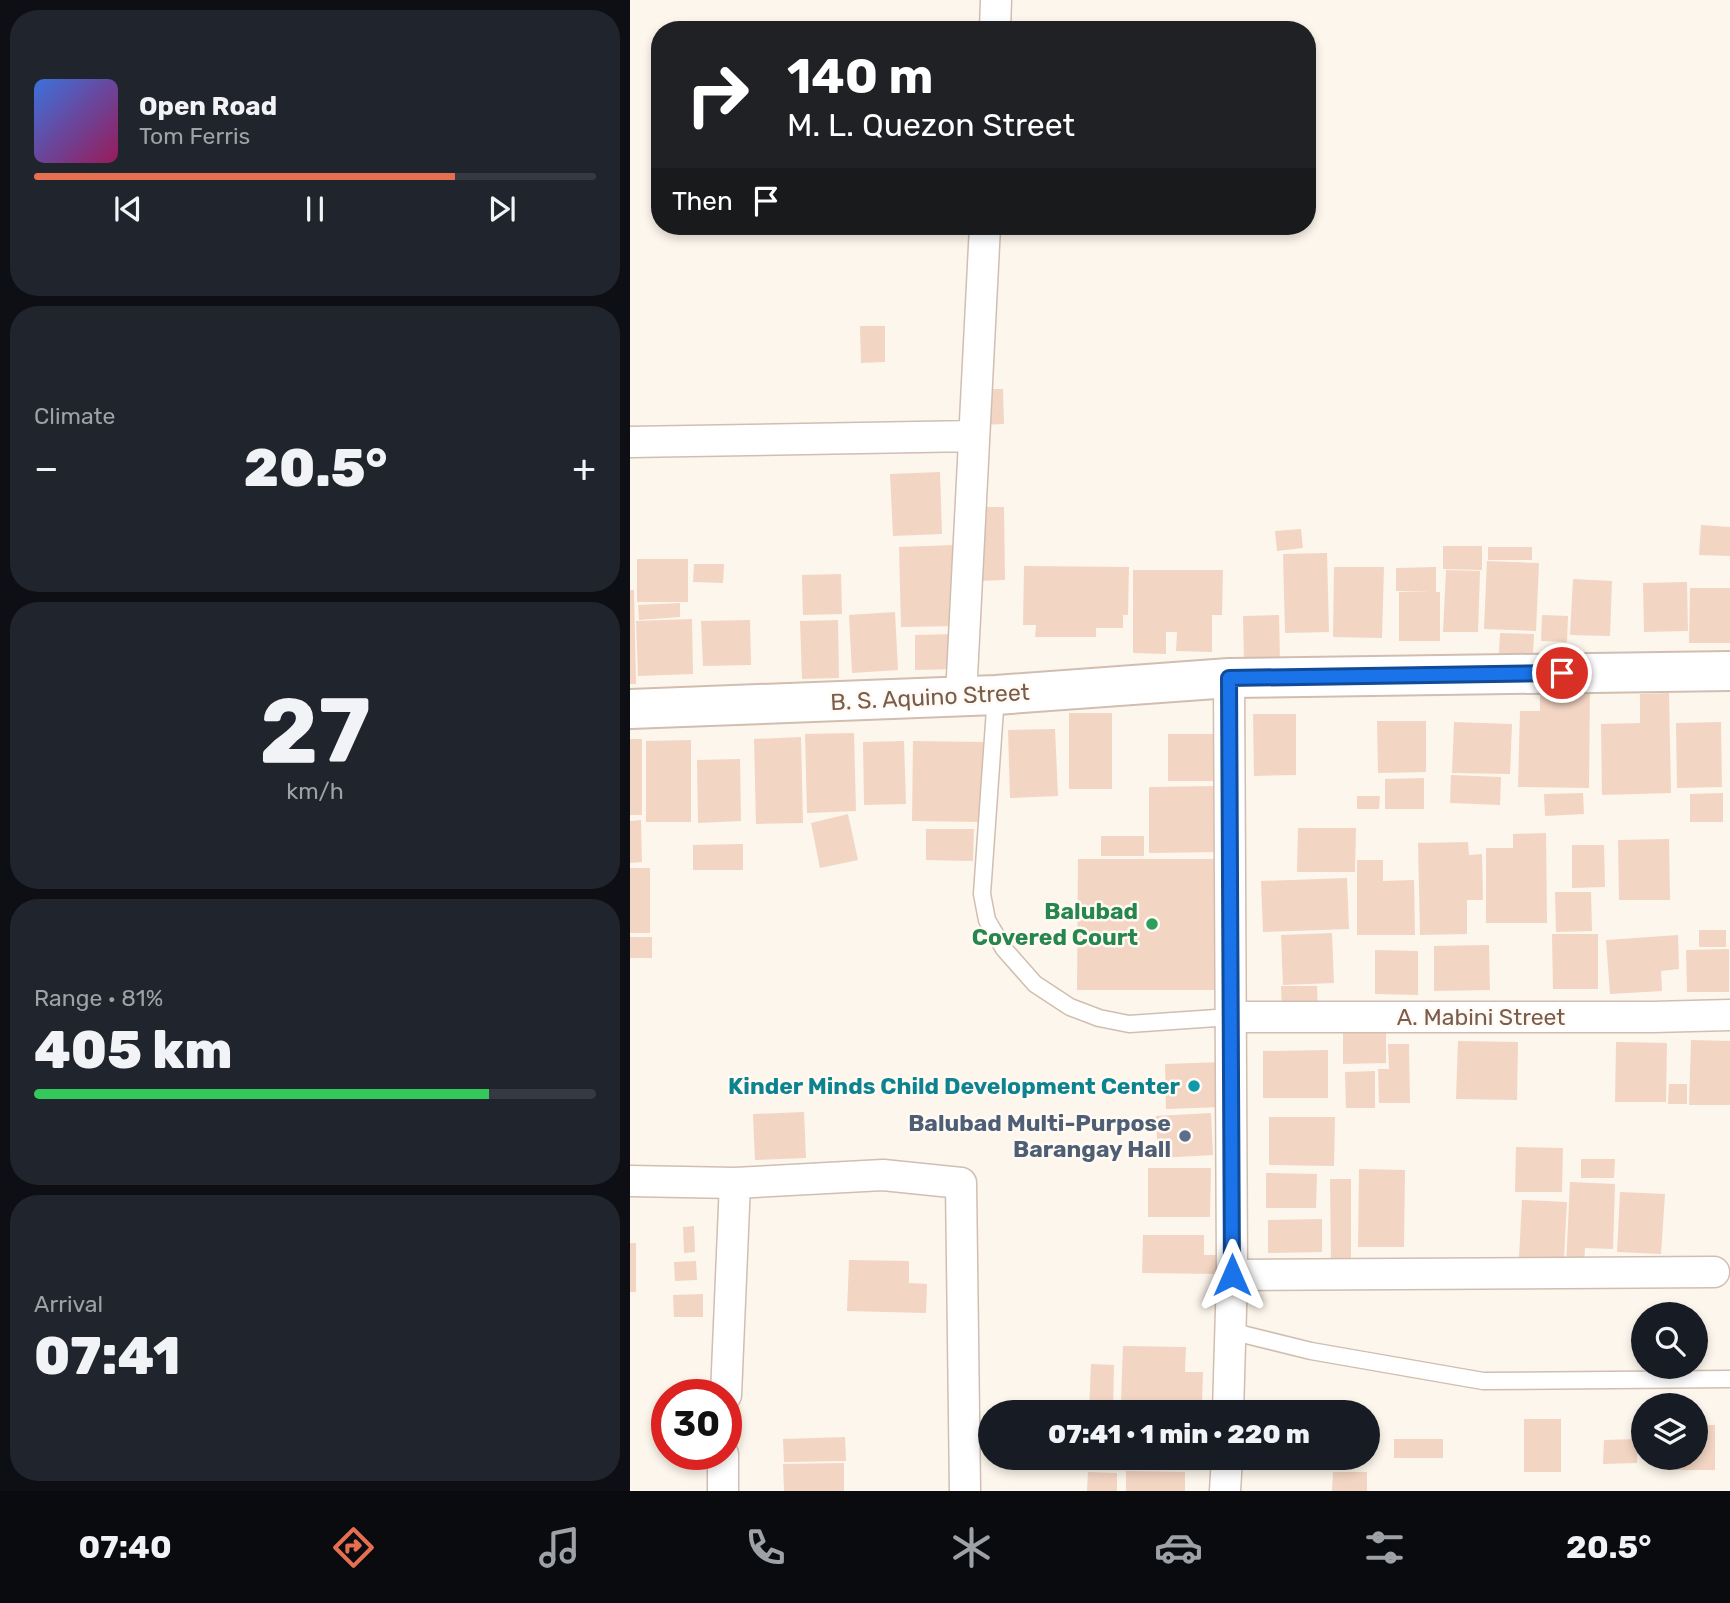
<!DOCTYPE html>
<meta charset="utf-8">
<style>
:root{--surface:#171b24;--page:#20242c;--text:#f1f3f6;--muted:#9ea1a6;--line:#363941;--accent:#e76f51}
body{margin:0;font-family:Rubik,sans-serif;background:var(--page);color:var(--text);height:100vh;display:flex;flex-direction:column;font-size:26px;white-space:nowrap}
*{box-sizing:border-box;margin:0}
p{font-size:23px;color:var(--muted)}
.icon{flex:none;width:38px;height:38px;fill:none;stroke:currentColor;stroke-width:2;stroke-linecap:round;stroke-linejoin:round}
.map{position:relative;flex:1;overflow:hidden}
.side{display:flex;flex-direction:column;gap:10px;padding:10px;background:#0d0f14;width:630px}
.side>*{flex:none}
.top-card{position:absolute;left:21px;top:21px;width:665px;height:214px;border-radius:28px;box-shadow:0 4px 10px #0003;background:#202124;color:#fff;overflow:hidden}
.tools{position:absolute;left:1001px;top:1302px;display:grid;gap:14px}
.tools a{display:grid;place-items:center;width:77px;height:77px;border-radius:50%;background:var(--surface);box-shadow:0 4px 10px #0003;font-size:35px}
.speed{position:absolute;left:21px;top:1379px;display:flex;gap:14px;font-size:35px;font-weight:700;text-align:center}
.speed>*{display:grid;place-content:center;width:91px;height:91px;border-radius:50%;background:var(--surface);box-shadow:0 4px 10px #0003;line-height:1}
.speed .limit{border:10px solid #d22;background:#fff;color:#111}
.pin{position:absolute;display:grid;place-items:center;width:60px;height:60px;color:#fff;margin:-30px;border:4px solid #fff;border-radius:50%;box-shadow:0 2px 7px #0007}
.me{position:absolute;width:77px;margin:-38px;rotate:0deg;stroke-linejoin:round;filter:drop-shadow(0 0 5px #0008)}
.turn{display:flex;align-items:center;gap:24px;height:147px;padding:0 21px;font-size:32px}
.turn .icon{width:91px;height:91px;stroke-width:2.5}
.turn b{display:block;font-size:49px;line-height:60px}
.then{display:flex;align-items:center;height:66px;padding:0 21px;background:#0003;gap:14px;font-size:26px}
.big{font-size:52px;font-weight:800;line-height:1.1}
.side .widget{flex:1;display:flex;flex-direction:column;justify-content:center;gap:10px;min-width:0;padding:0 24px;border-radius:28px;background:var(--page)}
.side .dial{align-items:center;gap:0}
.dial b{font-size:91px;line-height:1}
.song{display:flex;align-items:center;gap:21px}
.cover{width:84px;height:84px;border-radius:10px;background:linear-gradient(135deg,hsl(220 70% 55%),hsl(330 70% 35%))}
.played{height:7px;border-radius:4px;background:linear-gradient(90deg,var(--accent) 75%,var(--line) 75%)}
.keys{display:flex;justify-content:space-around;direction:ltr}
.heat{display:flex;justify-content:space-between;align-items:center;font-size:38px;direction:ltr}
.charge{height:10px;border-radius:5px;background:linear-gradient(90deg,#34c759 81%,var(--line) 0)}
.trip{position:absolute;left:348px;top:1400px;width:402px;height:70px;border-radius:35px;background:var(--surface);box-shadow:0 4px 10px #0003;font-weight:800;line-height:70px;text-align:center}
.dock{display:flex;height:112px;justify-content:space-around;align-items:center;background:#090b0e;color:var(--muted)}
.dock .icon{width:49px;height:49px}
.dock .on{color:var(--accent)}
.dock b{font-size:32px;color:var(--text)}
main{display:flex;flex:1;min-height:0}
.map>svg:first-child{display:block}
</style>
<main>
<section class="side">
<div class="widget">
<div class="song"><i class="cover"></i><div><b>Open Road</b><p>Tom Ferris</p></div></div>
<div class="played"></div>
<div class="keys"><svg class="icon" aria-label="previous" viewBox="0 0 24 24"><path d="M18 5L8 12l10 7zM5 5v14"/></svg><svg class="icon" aria-label="pause" viewBox="0 0 24 24"><path d="M8 5v14M16 5v14"/></svg><svg class="icon" aria-label="next" viewBox="0 0 24 24"><path d="M6 5l10 7-10 7zM19 5v14"/></svg></div>
</div>
<div class="widget"><p>Climate</p>
<div class="heat"><a>−</a><b class="big">20.5°</b><a>+</a></div>
</div>
<div class="widget dial"><b>27</b><p>km/h</p></div>
<div class="widget"><p>Range · 81%</p><b class="big">405 km</b><div class="charge"></div></div>
<div class="widget"><p>Arrival</p><b class="big">07:41</b></div>
</section>
<div class="map">
<svg width="1100" height="1491" viewBox="0 0 1100 1491">
<rect width="100%" height="100%" fill="#fdf6ec"/>
<path fill="#f3d5c3" d="M230 326H255V362L231 363Z
M350 389H373L374 424 351 425Z
M310 472 312 534 263 536 260 474Z
M346 507H374L375 580 347 581Z
M1071 525 1100 527V556L1069 555Z
M671 529 673 548 647 551 645 531Z
M325 545 327 626 271 627 269 547Z
M813 546H852V570L813 569Z
M858 547H902V560H858Z
M697 553 699 632 655 633 653 554Z
M7 559H58V602H7Z
M857 561 909 563 906 631 854 629Z
M64 564H94L93 583 63 582Z
M394 566 499 567 498 615H493V628H466V637H405L406 625H393Z
M704 567H754L752 638 703 637Z
M806 567V592H810V641H769V592L801 591H766V568Z
M503 570H593L592 615H582V652L546 651 547 632H536V654L503 653Z
M816 570 850 571 848 632H813Z
M211 574 212 614 173 615 172 575Z
M943 579 982 581 980 636 940 635Z
M1057 582 1058 631 1014 632 1013 583Z
M1060 588H1100V643H1059Z
M0 590H4L6 684H0Z
M50 603V617L9 620 8 605Z
M265 612 268 670 222 673 219 615Z
M649 615 650 661 614 662 613 616Z
M912 615 938 616 937 642 911 641Z
M62 619 63 674 8 676 6 621Z
M120 620 121 665 73 666 71 621Z
M208 620 209 678 172 679 170 621Z
M870 633 904 634 903 654 869 653Z
M326 634 327 669 285 670V635Z
M910 685 960 686 959 788 888 787 890 711H910Z
M1039 693 1041 793 972 795 971 724 1010 723V694Z
M439 713H482V789H439Z
M623 714H666V775L624 776Z
M747 721H796V772L748 773Z
M824 722 882 724 880 774 822 773Z
M1091 722 1092 787 1047 788 1046 723Z
M425 729 428 796 380 798 378 730Z
M224 733 226 811 177 813 175 734Z
M538 734H590V781H538Z
M171 737 173 823 126 824 124 739Z
M0 739H12V815H0Z
M61 740V822H16V741Z
M274 741 276 804 234 805 233 742Z
M283 741 353 742V822L282 821Z
M110 759 111 821 68 823 67 760Z
M821 775 871 777 870 805 820 803Z
M794 778V809H755V779Z
M590 786V852L519 853V787Z
M953 793 954 814 915 816 914 794Z
M1093 793V822H1060V794Z
M727 796H750L749 809H727Z
M218 814 228 860 190 868 181 823Z
M11 820 12 862 0 863V821Z
M668 828H726L725 872H667Z
M296 829H344L343 861 296 860Z
M916 833 917 923H856V848H883V834Z
M471 836H514V856H471Z
M1039 839 1040 900H989L988 840Z
M838 842 839 855 852 854 853 900H837V934L790 935 788 843Z
M113 844V870H63V845Z
M942 845H974L975 887 942 888Z
M448 859H597L596 990H447Z
M727 860H753V881L784 880 785 935H727Z
M0 868H20V933H0Z
M717 878 719 929 633 932 631 881Z
M925 892H961L962 931 926 932Z
M1069 930H1096V947H1069Z
M702 933 704 983 653 985 651 935Z
M922 934H968V989H923Z
M1048 935 1049 969 1031 971 1032 991 980 994 976 940Z
M0 937H22V958H0Z
M859 945 860 990 804 991V946Z
M1099 949V992H1057L1056 950Z
M745 950 788 951V995L745 994Z
M651 986H687L688 1013 652 1014Z
M756 1030V1063L713 1064V1031Z
M1061 1040 1100 1041V1105H1059Z
M828 1041 888 1042 887 1100 826 1099Z
M986 1042 1037 1043 1036 1102H985Z
M758 1044H779L780 1103H749L748 1069H759Z
M698 1050V1098H633V1051Z
M592 1062 594 1107 536 1109 535 1064Z
M745 1071V1108H716L715 1072Z
M1039 1084H1057V1104H1038Z
M174 1112 176 1158 125 1160 123 1114Z
M581 1113 583 1155 528 1158 526 1116Z
M639 1117H705L704 1166 639 1165Z
M886 1147 933 1148 932 1192H885Z
M951 1159H985L984 1178H951Z
M518 1168H581L580 1217H518Z
M729 1169 775 1170 774 1247H728Z
M636 1173 687 1174 686 1208H636Z
M700 1179H721V1263H701Z
M940 1182 985 1184 983 1249 955 1248 954 1266H936Z
M990 1192 1035 1194 1031 1254 987 1252Z
M892 1200 937 1202 934 1258 889 1257Z
M692 1219V1252L638 1253V1220Z
M64 1226 65 1252 54 1253 53 1227Z
M513 1235H574V1255H589L588 1274 512 1273Z
M0 1243H6V1292H0Z
M219 1260 279 1261V1283L297 1284 296 1313 217 1311Z
M66 1261 67 1280 45 1281 44 1262Z
M73 1294V1317H44L43 1295Z
M493 1346 556 1347 555 1372H573L572 1403 491 1401Z
M461 1364 484 1365 483 1412H459Z
M504 1407 573 1409V1412H503Z
M894 1419H931V1472H894Z
M1066 1425H1085V1470H1038V1458H1066Z
M215 1437 216 1461 154 1462 153 1439Z
M764 1439H813V1458H764Z
M1008 1439 1007 1463 973 1464 974 1440Z
M503 1458H589V1466L502 1465Z
M214 1463V1491H154L153 1464Z
M496 1471 555 1472V1491H496Z
M458 1472 487 1473V1491H457Z
M703 1472H737V1491H702Z"/>
<g fill="none" stroke-linecap="round" stroke-linejoin="round">
<defs>
<path id="service" d="M366 695 352 894 357 920 374 949 405 984 440 1007 469 1018 499 1024 601 1017
M600 1331 681 1351 853 1381 1100 1379"/>
<path id="minor" d="M365 30 366 0
M0 442 344 436
M331 696 355 226
M601 1017H1023L1100 1015
M0 1181 105 1183 253 1175 331 1183 335 1491
M602 1275 1084 1272
M96 1395 105 1183
M598 1412 602 1275 599 678
M93 1491V1454
M595 1491 597 1458"/>
<path id="tertiary" d="M0 709 366 695 599 678 1100 671"/>
</defs>
<use href="#service" stroke="#d1beb0" stroke-width="19"/>
<use href="#minor" stroke="#d1beb0" stroke-width="33"/>
<use href="#tertiary" stroke="#d1beb0" stroke-width="42"/>
<use href="#service" stroke="#fff" stroke-width="16"/>
<use href="#minor" stroke="#fff" stroke-width="30"/>
<use href="#tertiary" stroke="#fff" stroke-width="38"/>
</g>
<g fill="none" stroke-linecap="round" stroke-linejoin="round">
<defs>
<path id="route" d="M602 1275 599 678 932 673"/>
</defs>
<use href="#route" stroke="#114b97" stroke-width="18"/>
<use href="#route" stroke="#1a73e8" stroke-width="12"/>
</g>
<circle fill="#2e9e5b" stroke="#fffaf3" stroke-width="2.5" cx="522" cy="924" r="7"/>
<circle fill="#0f9aa8" stroke="#fffaf3" stroke-width="2.5" cx="564" cy="1086" r="7"/>
<circle fill="#5c6f8a" stroke="#fffaf3" stroke-width="2.5" cx="555" cy="1136" r="7"/>
<g text-anchor="middle" dominant-baseline="central" stroke-width="5" stroke-linejoin="round" paint-order="stroke">
<g font-size="23" fill="#7a5c4d" stroke="#fffaf3">
<text transform="translate(300 697) rotate(-3)">B. S. Aquino Street</text>
<text x="851" y="1017">A. Mabini Street</text>
</g>
<g font-size="23" font-weight="bold" fill="#27864d" stroke="#fffaf3" text-anchor="end">
<text x="508" y="911">Balubad<tspan x="508" dy="26">Covered Court</tspan></text>
</g>
<g font-size="23" font-weight="bold" fill="#0d838f" stroke="#fffaf3" text-anchor="end">
<text x="550" y="1086">Kinder Minds Child Development Center</text>
</g>
<g font-size="23" font-weight="bold" fill="#4e5e75" stroke="#fffaf3" text-anchor="end">
<text x="541" y="1123">Balubad Multi-Purpose<tspan x="541" dy="26">Barangay Hall</tspan></text>
</g>
</g>
</svg>
<div class="tools">
<a><svg class="icon" aria-label="search" viewBox="0 0 24 24"><circle cx="10" cy="10" r="6"/><path d="M15 15l6 6"/></svg></a>
<a><svg class="icon" aria-label="layers" viewBox="0 0 24 24"><path d="M12 4l9 5-9 5-9-5zM3 14l9 5 9-5"/></svg></a>
</div>
<div class="speed"><div class="limit">30</div></div>
<div class="pin" style="left:932px;top:673px;background:#d93025"><svg class="icon" aria-label="arrive" viewBox="0 0 24 24"><path d="M6 21V4h12l-3 4 3 4H6"/></svg></div>
<svg class="me" style="left:602px;top:1275px" viewBox="-20 -20 40 40"><path d="M0-17L14 15 0 8-14 15z" fill="#1a73e8" stroke="#fff" stroke-width="4"/></svg>
<div class="trip">07:41 · 1 min · 220 m</div>
<div class="top-card">
<div class="turn"><svg class="icon" aria-label="right" viewBox="0 0 24 24"><path d="M7 20v-9h11M14 6l5 5-5 5"/></svg><div><b>140 m</b>M. L. Quezon Street</div></div>
<div class="then">Then<svg class="icon" aria-label="arrive" viewBox="0 0 24 24"><path d="M6 21V4h12l-3 4 3 4H6"/></svg></div>
</div>
</div>
</main>
<nav class="dock">
<b>07:40</b>
<svg class="icon on" aria-label="directions" viewBox="0 0 24 24"><path d="M12 3l9 9-9 9-9-9zM9 14v-3h6M13 9l2 2-2 2"/></svg>
<svg class="icon" aria-label="music" viewBox="0 0 24 24"><path d="M9 18V5l10-2v13"/><circle cx="6" cy="18" r="3"/><circle cx="16" cy="16" r="3"/></svg>
<svg class="icon" aria-label="phone" viewBox="0 0 24 24"><path d="M5 4h4l2 5-3 2q2 4 5 5l2-3 5 2v4C11 20 4 13 5 4z"/></svg>
<svg class="icon" aria-label="climate" viewBox="0 0 24 24"><path d="M12 3v18M4 7l16 10M4 17L20 7"/></svg>
<svg class="icon" aria-label="car" viewBox="0 0 24 24"><path d="M5 17H2v-5l4-1 3-4h7l3 4 3 1v5h-3M9 17h6M6 11h13"/><circle cx="7" cy="17" r="2"/><circle cx="17" cy="17" r="2"/></svg>
<svg class="icon" aria-label="filters" viewBox="0 0 24 24"><path d="M4 7h16M4 17h16"/><circle cx="9" cy="7" r="2"/><circle cx="15" cy="17" r="2"/></svg>
<b>20.5°</b>
</nav>
